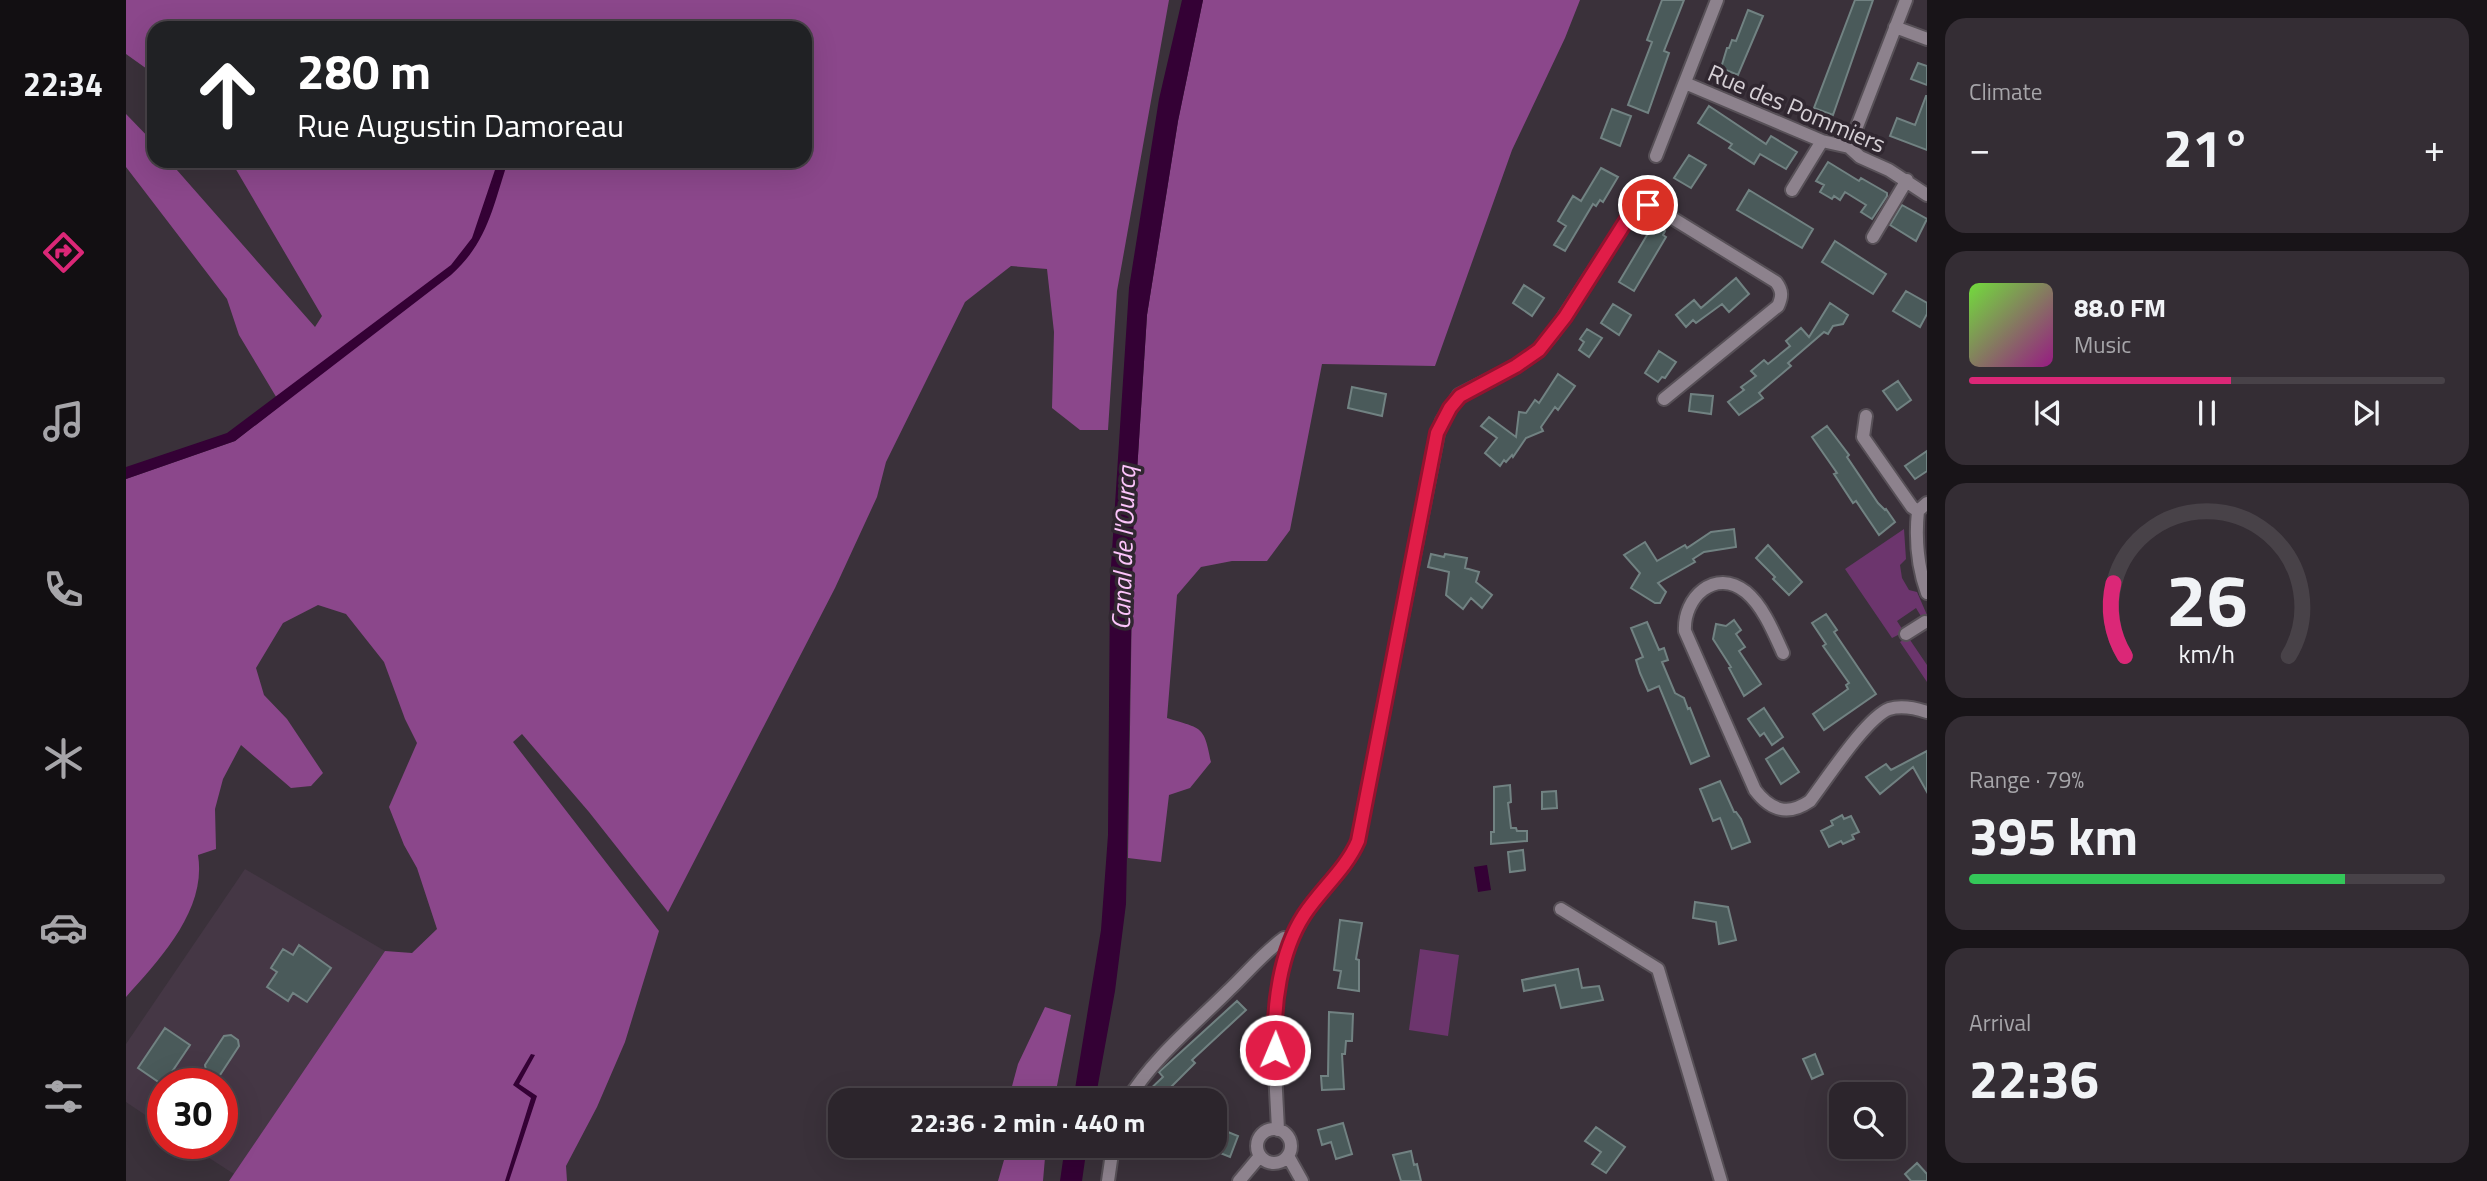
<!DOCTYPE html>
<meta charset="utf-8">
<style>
:root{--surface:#2c252c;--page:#342d34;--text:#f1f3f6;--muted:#a6a5a9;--line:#484248;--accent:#db2777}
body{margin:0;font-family:"Titillium Web",sans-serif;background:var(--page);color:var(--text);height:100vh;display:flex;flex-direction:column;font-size:26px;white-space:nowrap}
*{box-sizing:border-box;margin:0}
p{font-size:23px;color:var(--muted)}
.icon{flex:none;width:38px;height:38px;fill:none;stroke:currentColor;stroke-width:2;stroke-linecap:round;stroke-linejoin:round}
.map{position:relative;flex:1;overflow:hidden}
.side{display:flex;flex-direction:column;gap:18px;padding:18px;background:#181418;width:560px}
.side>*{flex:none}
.hud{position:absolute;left:21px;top:21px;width:665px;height:147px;border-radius:21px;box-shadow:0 7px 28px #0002,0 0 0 2px var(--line);background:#202124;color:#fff;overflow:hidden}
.buttons{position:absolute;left:1703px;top:1082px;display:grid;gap:14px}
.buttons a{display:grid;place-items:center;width:77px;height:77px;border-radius:14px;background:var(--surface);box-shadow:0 7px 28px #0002,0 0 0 2px var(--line);font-size:35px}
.speed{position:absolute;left:21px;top:1068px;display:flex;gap:14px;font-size:35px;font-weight:700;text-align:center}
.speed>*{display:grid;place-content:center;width:91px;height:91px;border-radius:50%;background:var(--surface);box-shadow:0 7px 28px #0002,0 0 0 2px var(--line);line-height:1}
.speed .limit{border:10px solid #d22;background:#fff;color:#111}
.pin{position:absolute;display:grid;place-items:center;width:60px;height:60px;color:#fff;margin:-30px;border:4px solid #fff;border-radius:50%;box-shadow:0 2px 7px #0007}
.me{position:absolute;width:77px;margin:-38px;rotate:1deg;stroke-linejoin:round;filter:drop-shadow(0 0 5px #0008)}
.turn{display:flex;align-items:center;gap:24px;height:147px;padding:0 35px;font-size:32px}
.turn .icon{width:91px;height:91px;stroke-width:2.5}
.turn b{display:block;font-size:49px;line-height:60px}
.big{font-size:52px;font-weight:700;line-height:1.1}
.side .card{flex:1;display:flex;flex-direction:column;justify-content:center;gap:10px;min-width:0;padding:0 24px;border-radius:21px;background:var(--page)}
.side .dial{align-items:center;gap:0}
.dial svg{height:182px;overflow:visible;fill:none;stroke:var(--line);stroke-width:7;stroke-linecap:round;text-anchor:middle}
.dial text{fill:var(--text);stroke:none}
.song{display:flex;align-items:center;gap:21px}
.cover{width:84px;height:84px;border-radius:10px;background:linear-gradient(135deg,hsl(100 70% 55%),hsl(310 70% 35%))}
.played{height:7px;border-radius:4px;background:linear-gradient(90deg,var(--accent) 55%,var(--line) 55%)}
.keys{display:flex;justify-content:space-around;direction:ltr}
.heat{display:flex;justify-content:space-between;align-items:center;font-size:38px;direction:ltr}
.charge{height:10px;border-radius:5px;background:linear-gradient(90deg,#34c759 79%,var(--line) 0)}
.trip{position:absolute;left:702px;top:1088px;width:399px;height:70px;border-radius:21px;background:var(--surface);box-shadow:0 7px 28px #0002,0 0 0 2px var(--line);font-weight:700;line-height:70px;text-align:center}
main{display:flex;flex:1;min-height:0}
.menu{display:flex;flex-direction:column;width:126px;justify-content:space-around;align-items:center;background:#120f12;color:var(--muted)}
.menu .icon{width:49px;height:49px}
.menu .selected{color:var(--accent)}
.menu b{font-size:32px;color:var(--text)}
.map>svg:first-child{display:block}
</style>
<main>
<nav class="menu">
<b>22:34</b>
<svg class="icon selected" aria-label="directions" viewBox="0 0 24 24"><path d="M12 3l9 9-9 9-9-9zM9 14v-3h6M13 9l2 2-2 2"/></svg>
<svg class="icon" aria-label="music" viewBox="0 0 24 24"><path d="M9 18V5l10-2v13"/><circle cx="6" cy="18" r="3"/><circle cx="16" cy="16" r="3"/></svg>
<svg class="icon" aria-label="phone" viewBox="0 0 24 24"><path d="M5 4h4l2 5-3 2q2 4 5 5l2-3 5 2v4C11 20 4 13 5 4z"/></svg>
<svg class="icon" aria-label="climate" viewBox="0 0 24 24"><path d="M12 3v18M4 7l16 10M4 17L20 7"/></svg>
<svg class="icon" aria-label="car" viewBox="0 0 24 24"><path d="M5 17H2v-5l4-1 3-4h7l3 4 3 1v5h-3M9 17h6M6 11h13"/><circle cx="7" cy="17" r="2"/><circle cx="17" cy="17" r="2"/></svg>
<svg class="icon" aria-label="filters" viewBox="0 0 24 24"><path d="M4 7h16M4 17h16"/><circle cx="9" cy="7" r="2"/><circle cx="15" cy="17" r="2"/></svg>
</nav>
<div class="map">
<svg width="1801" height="1181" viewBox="0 0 1801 1181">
<rect width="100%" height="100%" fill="#3a313a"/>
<path fill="#453745" d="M119 869 259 951 108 1174 60 1143H96V1083H37V1127L0 1102V1044Z"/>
<path fill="#6c356d" d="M1778 529 1780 559 1774 565 1776 578 1783 590 1791 592 1801 615 1796 618 1790 608 1771 621 1778 632 1766 638 1719 569Z
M1782 637 1801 665V682L1774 642Z
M1294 949 1333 955 1322 1036 1283 1030Z"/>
<path fill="#8b478b" d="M0 0H1043L991 291 982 430H954L926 408 928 332 921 269 885 266 839 302 760 462 751 497 709 588 542 912 463 812 396 734 387 742 533 931 499 1042 471 1107 440 1166 441 1181H103L259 951 286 953 311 929 291 868 278 845 263 807 291 743 279 719 258 662 220 614 192 605 157 623 130 668 138 695 161 719 197 773 185 786 165 788 115 745 97 779 89 809 90 849 72 855C81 910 34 959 0 997V479L109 441 155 405 113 335 101 299 0 167V114L28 143V161H43L189 327 196 316 105 161H679V28H28V74L0 54Z
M1077 0H1454L1439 38 1386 150 1309 366 1196 364 1164 530 1141 561H1106L1075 567 1051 595 1041 718C1076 729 1078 725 1085 762L1064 788 1043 795 1035 862 1002 858 1007 534 1021 315 1052 121Z
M919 1007 945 1015 928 1101H882L892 1064Z
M882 1146H920L917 1181H872Z"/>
<path fill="#340135" d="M1056 0H1077L1052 121 1021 315 1007 534 1000 904 989 991 969 1101H947L975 930 982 835 984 582 1003 288 1033 99Z
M372 161H382C367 206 362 242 325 275L109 441 0 479V467L101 433 325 265 346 238Z
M1361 865 1365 890 1352 892 1348 867Z
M405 1054 409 1055 393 1084 411 1096 383 1181H379L405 1098 387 1085Z
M939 1146H961L956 1181H934Z"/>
<path fill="#4a5a5a" stroke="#718282" stroke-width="2" d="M1536 0H1558L1538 51 1543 53 1522 113 1502 105 1526 42 1521 40Z
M1729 0H1747L1707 115 1688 108Z
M1622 10 1637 16 1612 75 1595 68 1601 48H1603L1606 40 1610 41Z
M1792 63 1801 66V85L1785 79Z
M1800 96H1801V150L1764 136 1771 118 1789 125Z
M1583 106 1640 144 1645 136 1671 152 1660 169 1634 154 1628 164 1603 148 1606 144 1572 123Z
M1486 109 1505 116 1494 146 1475 138Z
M1563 155 1580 165 1565 188 1548 178Z
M1702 162 1733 181 1735 178 1761 193V196L1746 219 1735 212 1740 205 1719 192 1714 200 1708 196 1706 199 1694 192 1698 185 1690 181Z
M1475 168 1492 177 1477 202 1474 200 1470 206 1467 204 1439 251 1428 245 1440 226 1432 221 1447 196 1455 201Z
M1623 190 1687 229 1676 248 1611 210Z
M1776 205 1801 219 1790 241 1764 225Z
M1530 225 1539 231 1537 235 1540 237 1508 291 1493 282 1524 230 1526 231Z
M1709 241 1760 274 1747 294 1696 262Z
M1610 278 1623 294 1603 312 1596 304 1570 323 1567 320 1560 327 1550 315 1568 300 1575 308Z
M1398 285 1418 298 1406 316 1387 303Z
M1780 291 1801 303V314L1794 327 1767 311Z
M1704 303 1722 315 1717 324 1707 326 1702 334 1698 332 1662 363 1665 366 1633 393 1637 398 1613 415 1602 402 1618 390 1615 387 1630 376 1625 371 1638 360 1642 364 1664 346 1660 341 1675 328 1683 337Z
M1487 304 1505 315 1493 335 1475 323Z
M1461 329 1476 338 1463 357 1453 350 1458 342 1454 339Z
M1533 351 1550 362 1539 378 1536 377 1532 382 1519 373Z
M1432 374 1449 386 1432 410 1429 407 1415 427 1417 431 1400 438 1387 457 1386 455 1380 462 1378 460 1374 466 1359 453 1371 438 1355 426 1363 417 1390 437 1393 412 1400 413 1409 400 1413 403Z
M1772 381 1785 400 1771 410 1757 391Z
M1226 387 1260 394 1256 416 1222 408Z
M1565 394 1587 396 1585 414 1563 411Z
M1701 426 1723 455 1721 457 1752 503 1759 510 1760 509 1769 522 1753 535 1730 501 1727 503 1708 474 1711 473 1686 437Z
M1801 451V471L1789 479 1779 466Z
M1608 529 1610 547 1578 552 1567 559 1569 562 1532 583 1540 592 1534 603H1529L1505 588 1514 573 1498 555 1519 542 1531 561 1559 545 1561 548 1585 532Z
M1642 545 1676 582 1663 595 1647 579 1649 577 1630 558Z
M1305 554 1318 557 1319 554 1341 558 1339 568 1353 572 1350 582 1366 595 1356 608 1345 598 1337 609 1320 595 1323 572 1302 567Z
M1700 614 1711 630 1708 632 1750 694 1698 730 1687 714 1722 689 1720 685 1723 683 1697 646 1700 644 1686 623Z
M1608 620 1615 630 1610 634 1619 647 1613 651 1635 684 1618 696 1603 668 1605 667 1587 639 1590 624 1600 626Z
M1521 622 1533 650 1538 648 1542 660 1536 662 1549 693 1558 698 1562 709 1564 708 1583 756 1565 764 1533 686 1522 691 1514 673 1510 660 1517 657 1505 628Z
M1638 708 1657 737 1646 745 1638 733 1634 736 1622 719Z
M1657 748 1673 772 1655 784 1640 759Z
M1801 751V792L1787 767 1754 794 1740 777 1760 764 1765 770Z
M1594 781 1608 812H1610L1615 819 1624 842 1606 849 1594 818 1587 821 1574 789Z
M1384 785 1385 802 1382 803 1385 828H1390L1391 831H1401V841L1365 844V832H1368V787Z
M1430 791 1431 808 1416 809V792Z
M1716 815 1718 819 1725 816 1733 832 1726 835 1728 839 1717 844 1715 841 1703 847 1695 831 1707 825 1705 821Z
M1397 850 1399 870 1384 872 1382 852Z
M1569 902 1602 907 1610 940 1593 944 1590 922 1567 918Z
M1214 920 1236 923 1230 959 1233 960V991L1212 988 1215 971 1208 970Z
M173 945 205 968 181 1002 167 993 162 1001 141 987 151 972 145 968 157 949 167 955Z
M1452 969 1456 988 1473 986 1477 1000 1435 1008 1429 985 1398 991 1396 980Z
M1111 1001 1120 1010 1066 1060 1069 1063 1031 1101H1026L1019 1094 1037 1077 1033 1072Z
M1203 1012 1227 1014 1226 1041H1220L1219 1054H1216L1218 1089 1196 1090 1195 1076H1202Z
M39 1028 64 1045 37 1085 12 1068Z
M105 1035 112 1040 113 1046 94 1075 87 1076 80 1071 79 1065 98 1036Z
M1689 1054 1697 1074 1686 1079 1677 1059Z
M1217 1123 1226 1154 1210 1159 1205 1142 1196 1145 1192 1130Z
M1470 1127 1499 1147 1480 1173 1466 1164 1475 1152 1459 1141Z
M1097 1130 1112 1136 1104 1157 1089 1151Z
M1285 1151 1288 1165 1291 1164 1295 1181H1275L1267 1155Z
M1791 1163 1801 1174V1181H1785L1779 1174Z"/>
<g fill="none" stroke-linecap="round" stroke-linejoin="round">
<defs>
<path id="minor" d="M1769 27 1801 39
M1559 83 1696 141 1723 147 1734 157 1763 170 1801 195
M1723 147 1780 0
M1530 156 1591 0
M1666 190 1696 141
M1747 237 1781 180
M1740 416 1737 437 1786 507 1792 511
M1801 503 1792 511C1789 540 1791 565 1801 593
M1780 634 1799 622
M1657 653C1648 633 1637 606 1620 592 1589 567 1557 598 1559 631L1629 790C1645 811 1662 816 1684 801 1701 779 1740 718 1763 709 1776 705 1789 708 1801 712
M1435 909 1532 969 1595 1181
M1001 1101C1027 1058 1068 1025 1103 990 1121 973 1137 953 1158 938L1165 940
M1131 1146a17 17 0 1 1 34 0a17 17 0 1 1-34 0Z
M1152 1130C1149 1061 1139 975 1178 915 1195 889 1220 869 1232 841L1312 433 1316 421 1333 395 1390 366 1413 350 1426 335 1507 210 1515 206 1530 208 1650 282C1657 291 1656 297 1652 306L1538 399
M1162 1156 1176 1181
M982 1181 987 1146
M1113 1181 1134 1156"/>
</defs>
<use href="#minor" stroke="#575057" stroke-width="16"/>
<use href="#minor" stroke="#8d828d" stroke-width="12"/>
</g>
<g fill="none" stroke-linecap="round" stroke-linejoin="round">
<defs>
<path id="route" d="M1149 1050C1147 1006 1154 952 1178 915 1195 889 1220 869 1232 841L1311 433 1324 408 1334 396 1390 366 1413 350 1439 317 1507 210 1514 206 1522 205"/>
</defs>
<use href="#route" stroke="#92132f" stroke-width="18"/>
<use href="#route" stroke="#e11d48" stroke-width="12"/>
</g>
<g text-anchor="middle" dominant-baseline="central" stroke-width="7" stroke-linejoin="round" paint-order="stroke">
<g font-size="24" fill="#d6d0d6" stroke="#302730">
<text transform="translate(1671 108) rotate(23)">Rue des Pommiers</text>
</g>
<g font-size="26" font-style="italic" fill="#fcc4fb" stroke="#302730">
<text transform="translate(997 548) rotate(-88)">Canal de l'Ourcq</text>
</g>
</g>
</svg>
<div class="buttons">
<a><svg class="icon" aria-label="search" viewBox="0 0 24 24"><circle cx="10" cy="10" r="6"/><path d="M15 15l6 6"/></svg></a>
</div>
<div class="speed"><div class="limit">30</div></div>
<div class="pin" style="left:1522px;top:205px;background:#d93025"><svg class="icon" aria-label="arrive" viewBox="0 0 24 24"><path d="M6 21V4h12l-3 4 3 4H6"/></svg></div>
<svg class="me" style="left:1149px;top:1050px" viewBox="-20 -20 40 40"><circle r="17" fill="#e11d48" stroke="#fff" stroke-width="3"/><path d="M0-11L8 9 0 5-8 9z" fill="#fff"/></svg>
<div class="trip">22:36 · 2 min · 440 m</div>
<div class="hud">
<div class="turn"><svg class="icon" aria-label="ahead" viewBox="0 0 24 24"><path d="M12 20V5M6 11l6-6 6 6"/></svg><div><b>280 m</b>Rue Augustin Damoreau</div></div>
</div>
</div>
<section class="side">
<div class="card"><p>Climate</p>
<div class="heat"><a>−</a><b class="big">21°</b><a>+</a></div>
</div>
<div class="card">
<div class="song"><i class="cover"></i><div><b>88.0 FM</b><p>Music</p></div></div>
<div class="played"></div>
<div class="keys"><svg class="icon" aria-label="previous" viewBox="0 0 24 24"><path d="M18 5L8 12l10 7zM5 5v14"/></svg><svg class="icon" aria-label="pause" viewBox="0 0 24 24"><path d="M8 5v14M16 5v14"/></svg><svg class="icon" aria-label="next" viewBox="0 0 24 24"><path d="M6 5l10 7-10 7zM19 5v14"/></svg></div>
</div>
<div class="card dial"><svg viewBox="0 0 100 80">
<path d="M14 69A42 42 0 1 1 86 69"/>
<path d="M14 69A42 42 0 0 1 9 37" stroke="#db2777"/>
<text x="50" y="56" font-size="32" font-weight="700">26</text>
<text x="50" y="72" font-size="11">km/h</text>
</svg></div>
<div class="card"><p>Range · 79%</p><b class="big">395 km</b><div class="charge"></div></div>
<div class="card"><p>Arrival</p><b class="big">22:36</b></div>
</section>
</main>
